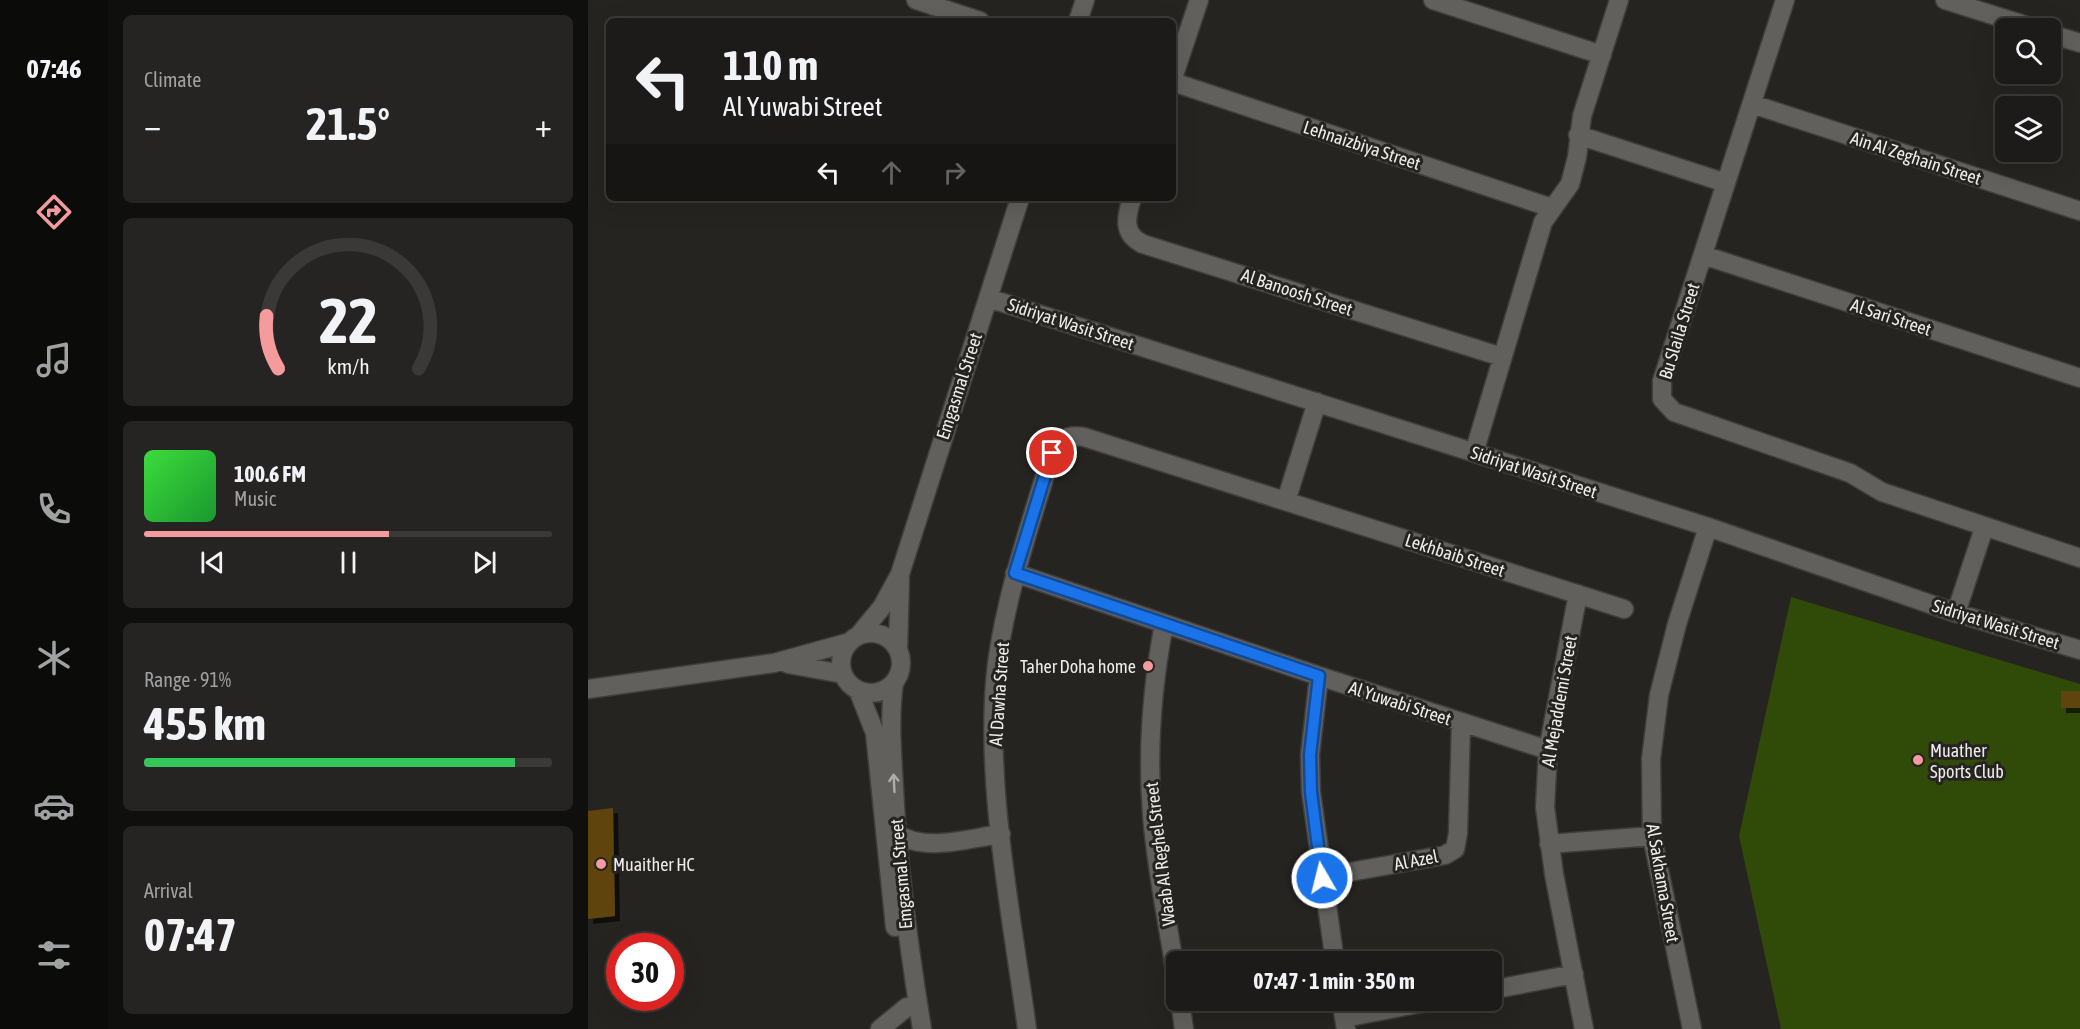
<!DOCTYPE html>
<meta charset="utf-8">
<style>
:root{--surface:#1c1b19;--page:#252422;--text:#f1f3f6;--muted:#a0a1a2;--line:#3a3938;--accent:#f59b9e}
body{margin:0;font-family:"Asap Condensed",sans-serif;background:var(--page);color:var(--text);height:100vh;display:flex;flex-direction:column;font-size:22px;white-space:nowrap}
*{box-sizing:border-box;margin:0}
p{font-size:20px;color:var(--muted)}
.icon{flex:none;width:33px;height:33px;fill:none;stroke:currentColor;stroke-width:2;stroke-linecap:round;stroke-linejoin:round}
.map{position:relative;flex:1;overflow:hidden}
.sheet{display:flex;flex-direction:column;gap:15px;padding:15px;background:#0f0f0e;width:480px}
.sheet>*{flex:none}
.guide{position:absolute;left:18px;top:18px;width:570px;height:183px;border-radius:9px;box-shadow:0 6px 24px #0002,0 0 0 2px var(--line);background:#1c1b19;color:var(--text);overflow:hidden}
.controls{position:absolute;left:1407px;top:18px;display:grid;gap:12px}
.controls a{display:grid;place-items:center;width:66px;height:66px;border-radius:9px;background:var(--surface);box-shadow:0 6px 24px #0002,0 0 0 2px var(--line);font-size:30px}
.speed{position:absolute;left:18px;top:933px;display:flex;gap:12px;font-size:30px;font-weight:700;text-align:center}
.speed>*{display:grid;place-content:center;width:78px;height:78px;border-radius:50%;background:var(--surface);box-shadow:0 6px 24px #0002,0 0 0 2px var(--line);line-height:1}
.speed .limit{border:9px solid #d22;background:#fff;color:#111}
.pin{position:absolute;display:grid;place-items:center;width:51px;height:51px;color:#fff;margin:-26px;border:3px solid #fff;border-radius:50%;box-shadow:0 2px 6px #0007}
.me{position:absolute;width:66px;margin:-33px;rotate:352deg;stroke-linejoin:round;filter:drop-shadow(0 0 4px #0008)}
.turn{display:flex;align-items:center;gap:21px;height:126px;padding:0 18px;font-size:27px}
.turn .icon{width:78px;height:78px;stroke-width:2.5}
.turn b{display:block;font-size:42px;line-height:51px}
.lanes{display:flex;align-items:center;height:57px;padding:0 18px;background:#0003;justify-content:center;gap:30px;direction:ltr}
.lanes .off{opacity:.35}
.big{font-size:45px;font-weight:700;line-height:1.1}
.sheet .widget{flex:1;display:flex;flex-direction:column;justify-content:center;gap:9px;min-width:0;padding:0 21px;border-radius:9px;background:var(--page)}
.sheet .dial{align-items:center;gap:0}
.dial svg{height:156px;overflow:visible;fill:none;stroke:var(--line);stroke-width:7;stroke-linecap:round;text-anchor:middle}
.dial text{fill:var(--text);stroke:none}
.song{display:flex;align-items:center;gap:18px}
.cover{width:72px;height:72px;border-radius:9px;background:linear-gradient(135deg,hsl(120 70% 55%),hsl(130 70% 35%))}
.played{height:6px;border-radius:3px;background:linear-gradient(90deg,var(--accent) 60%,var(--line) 60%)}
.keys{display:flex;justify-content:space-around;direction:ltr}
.heat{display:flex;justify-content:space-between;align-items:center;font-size:33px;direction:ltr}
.charge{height:9px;border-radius:4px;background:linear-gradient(90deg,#34c759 91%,var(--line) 0)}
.trip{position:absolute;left:578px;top:951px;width:336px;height:60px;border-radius:9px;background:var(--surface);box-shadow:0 6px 24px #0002,0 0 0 2px var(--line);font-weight:700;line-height:60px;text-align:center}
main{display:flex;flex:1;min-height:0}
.tab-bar{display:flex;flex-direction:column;width:108px;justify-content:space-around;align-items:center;background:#0b0b0a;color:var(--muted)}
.tab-bar .icon{width:42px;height:42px}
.tab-bar .on{color:var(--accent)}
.tab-bar b{font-size:27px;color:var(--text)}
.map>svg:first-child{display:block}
</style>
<main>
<nav class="tab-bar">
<b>07:46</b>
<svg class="icon on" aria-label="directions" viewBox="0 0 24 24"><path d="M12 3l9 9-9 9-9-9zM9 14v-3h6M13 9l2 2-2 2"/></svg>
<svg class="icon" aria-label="music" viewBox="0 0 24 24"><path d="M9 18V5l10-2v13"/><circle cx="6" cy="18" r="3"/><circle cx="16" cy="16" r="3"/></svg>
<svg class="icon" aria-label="phone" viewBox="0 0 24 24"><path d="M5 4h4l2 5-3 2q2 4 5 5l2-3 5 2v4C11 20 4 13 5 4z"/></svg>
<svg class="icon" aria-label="climate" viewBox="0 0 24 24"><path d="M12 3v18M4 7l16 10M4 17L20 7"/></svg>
<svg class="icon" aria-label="car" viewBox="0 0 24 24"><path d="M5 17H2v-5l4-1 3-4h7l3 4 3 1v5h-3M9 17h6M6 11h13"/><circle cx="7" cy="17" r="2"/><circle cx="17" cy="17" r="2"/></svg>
<svg class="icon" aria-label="filters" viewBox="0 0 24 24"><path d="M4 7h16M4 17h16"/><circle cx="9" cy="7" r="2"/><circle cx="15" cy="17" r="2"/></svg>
</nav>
<section class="sheet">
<div class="widget"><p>Climate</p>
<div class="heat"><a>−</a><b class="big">21.5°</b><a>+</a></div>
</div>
<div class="widget dial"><svg viewBox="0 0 100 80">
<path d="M14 69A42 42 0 1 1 86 69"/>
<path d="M14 69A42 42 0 0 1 8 42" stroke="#f59b9e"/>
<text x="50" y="56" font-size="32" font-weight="700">22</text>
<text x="50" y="72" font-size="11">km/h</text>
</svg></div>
<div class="widget">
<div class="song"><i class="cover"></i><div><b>100.6 FM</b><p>Music</p></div></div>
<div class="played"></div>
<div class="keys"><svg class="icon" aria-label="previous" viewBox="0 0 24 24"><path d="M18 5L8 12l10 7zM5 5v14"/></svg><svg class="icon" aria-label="pause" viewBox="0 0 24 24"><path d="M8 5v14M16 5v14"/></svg><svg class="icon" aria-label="next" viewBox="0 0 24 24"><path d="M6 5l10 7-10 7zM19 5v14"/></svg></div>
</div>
<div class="widget"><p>Range · 91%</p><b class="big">455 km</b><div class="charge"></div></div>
<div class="widget"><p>Arrival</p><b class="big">07:47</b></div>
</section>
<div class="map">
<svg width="1492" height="1029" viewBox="0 0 1492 1029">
<defs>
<filter id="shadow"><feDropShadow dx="5" dy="5" stdDeviation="0" flood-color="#0009"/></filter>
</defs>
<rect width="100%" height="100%" fill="#262421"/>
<path fill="#2f4b07" d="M1203 597 1492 684V1029H1193L1151 836Z"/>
<path fill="#5f4510" filter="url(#shadow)" d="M1473 691H1492V708H1473Z
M25 808 27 916 0 919V811Z"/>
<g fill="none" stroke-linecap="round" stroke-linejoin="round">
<defs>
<path id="minor" d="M328 0 392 21
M845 0 1014 55
M1197 0 1074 381V399L1086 412 1262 473 1294 492 1492 558
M1357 0 1446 28
M490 21 497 0
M1462 34 1492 43
M585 78 611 0
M585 82 964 208
M1164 104 1492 211
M990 135 1138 183
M544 198C538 217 534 234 555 244L914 357
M1115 255 1492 378
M400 298 1120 527 1368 613 1492 650
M886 453 955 222 982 184 989 157 994 116 1031 0
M698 501 729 402
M427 573 731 676 960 750
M990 594 960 750 957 807 966 874 996 1029
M1368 613 1396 528
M576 624C564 687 559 750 564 814 568 868 580 923 588 977
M253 663a30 30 0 1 1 60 0a30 30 0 1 1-60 0Z
M271 635 294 607 312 574 432 198
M310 650 312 579
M200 664 255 674
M731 676 722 755 723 792 747 962
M306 682C301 718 304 752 306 788 310 869 321 949 334 1029
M0 689 186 663 262 642
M270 690 287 733 307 927
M308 833C336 853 382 838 413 834
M961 844 1064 836
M734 877 857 855 867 849 870 833 873 723
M903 990 986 974
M592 1000 596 1029
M753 1000 758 1029
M756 1018 849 1000
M292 1029 319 1007
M439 1029C424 916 395 776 409 663 419 591 443 522 464 453 471 439 481 434 496 437L1036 609
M1104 1029 1064 836 1063 759 1071 695 1089 624 1120 527"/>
</defs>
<use href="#minor" stroke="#403e3c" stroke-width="21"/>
<use href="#minor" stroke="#62605c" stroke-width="18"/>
</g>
<defs><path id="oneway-shaft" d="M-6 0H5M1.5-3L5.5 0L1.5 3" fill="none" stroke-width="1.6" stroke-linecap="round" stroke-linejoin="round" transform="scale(1.5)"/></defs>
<use stroke="#aeadaa" href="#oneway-shaft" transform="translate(306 783) rotate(-93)"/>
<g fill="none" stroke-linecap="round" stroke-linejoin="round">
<defs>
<path id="route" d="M464 453 427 573 731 676 722 755 723 792 734 878"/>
</defs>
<use href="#route" stroke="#114b97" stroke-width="15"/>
<use href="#route" stroke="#1a73e8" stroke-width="10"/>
</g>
<g fill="#f59b9e" stroke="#262421" stroke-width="2">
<circle cx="560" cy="666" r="6"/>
<circle cx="1330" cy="760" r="6"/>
<circle cx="13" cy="864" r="6"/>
</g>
<g text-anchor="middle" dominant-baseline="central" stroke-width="6" stroke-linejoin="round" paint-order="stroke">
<g font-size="18" fill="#edecea" stroke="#262421">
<text transform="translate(774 145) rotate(18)">Lehnaizbiya Street</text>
<text transform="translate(1328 158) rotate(18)">Ain Al Zeghain Street</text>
<text transform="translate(709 292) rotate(18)">Al Banoosh Street</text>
<text transform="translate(1303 317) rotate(18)">Al Sari Street</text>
<text transform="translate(483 324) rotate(18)">Sidriyat Wasit Street</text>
<text transform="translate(1091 331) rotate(-73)">Bu Slaila Street</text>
<text transform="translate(371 386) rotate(-72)">Emgasmal Street</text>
<text transform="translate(946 472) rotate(18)">Sidriyat Wasit Street</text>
<text transform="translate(867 555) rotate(18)">Lekhbaib Street</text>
<text transform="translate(1408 624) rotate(17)">Sidriyat Wasit Street</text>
<text transform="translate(411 694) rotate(-86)">Al Dawha Street</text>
<text transform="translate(971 701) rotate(-80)">Al Mejaddemi Street</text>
<text transform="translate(812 703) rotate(18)">Al Yuwabi Street</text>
<text transform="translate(572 854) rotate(-97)">Waab Al Reghel Street</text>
<text transform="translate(828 860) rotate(-11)">Al Azel</text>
<text transform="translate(313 874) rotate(-95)">Emgasmal Street</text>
<text transform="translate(1075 883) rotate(80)">Al Sakhama Street</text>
</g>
<g font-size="18" fill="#edecea" stroke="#262421" text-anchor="start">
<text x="548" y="666" text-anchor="end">Taher Doha home</text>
<text x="1342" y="750">Muather<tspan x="1342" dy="21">Sports Club</tspan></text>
<text x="25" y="864">Muaither HC</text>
</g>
</g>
</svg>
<div class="controls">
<a><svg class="icon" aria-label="search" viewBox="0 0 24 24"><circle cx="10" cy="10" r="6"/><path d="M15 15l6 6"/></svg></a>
<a><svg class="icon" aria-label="layers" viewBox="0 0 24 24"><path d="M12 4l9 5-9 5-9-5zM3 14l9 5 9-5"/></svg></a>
</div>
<div class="speed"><div class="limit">30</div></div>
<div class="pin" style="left:464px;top:453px;background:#d93025"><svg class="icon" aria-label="arrive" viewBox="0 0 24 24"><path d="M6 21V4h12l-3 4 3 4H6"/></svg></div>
<svg class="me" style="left:734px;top:878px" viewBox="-20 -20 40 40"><circle r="17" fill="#1a73e8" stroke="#fff" stroke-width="3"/><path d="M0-11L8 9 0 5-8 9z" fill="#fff"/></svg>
<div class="trip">07:47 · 1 min · 350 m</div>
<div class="guide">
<div class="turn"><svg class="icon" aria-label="left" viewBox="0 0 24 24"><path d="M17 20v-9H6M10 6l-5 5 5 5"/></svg><div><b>110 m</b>Al Yuwabi Street</div></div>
<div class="lanes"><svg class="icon" aria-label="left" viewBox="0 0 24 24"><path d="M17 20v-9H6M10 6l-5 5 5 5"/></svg><svg class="icon off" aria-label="ahead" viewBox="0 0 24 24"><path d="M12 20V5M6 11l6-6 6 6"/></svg><svg class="icon off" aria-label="right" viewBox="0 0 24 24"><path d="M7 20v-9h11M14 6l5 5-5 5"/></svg></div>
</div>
</div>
</main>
